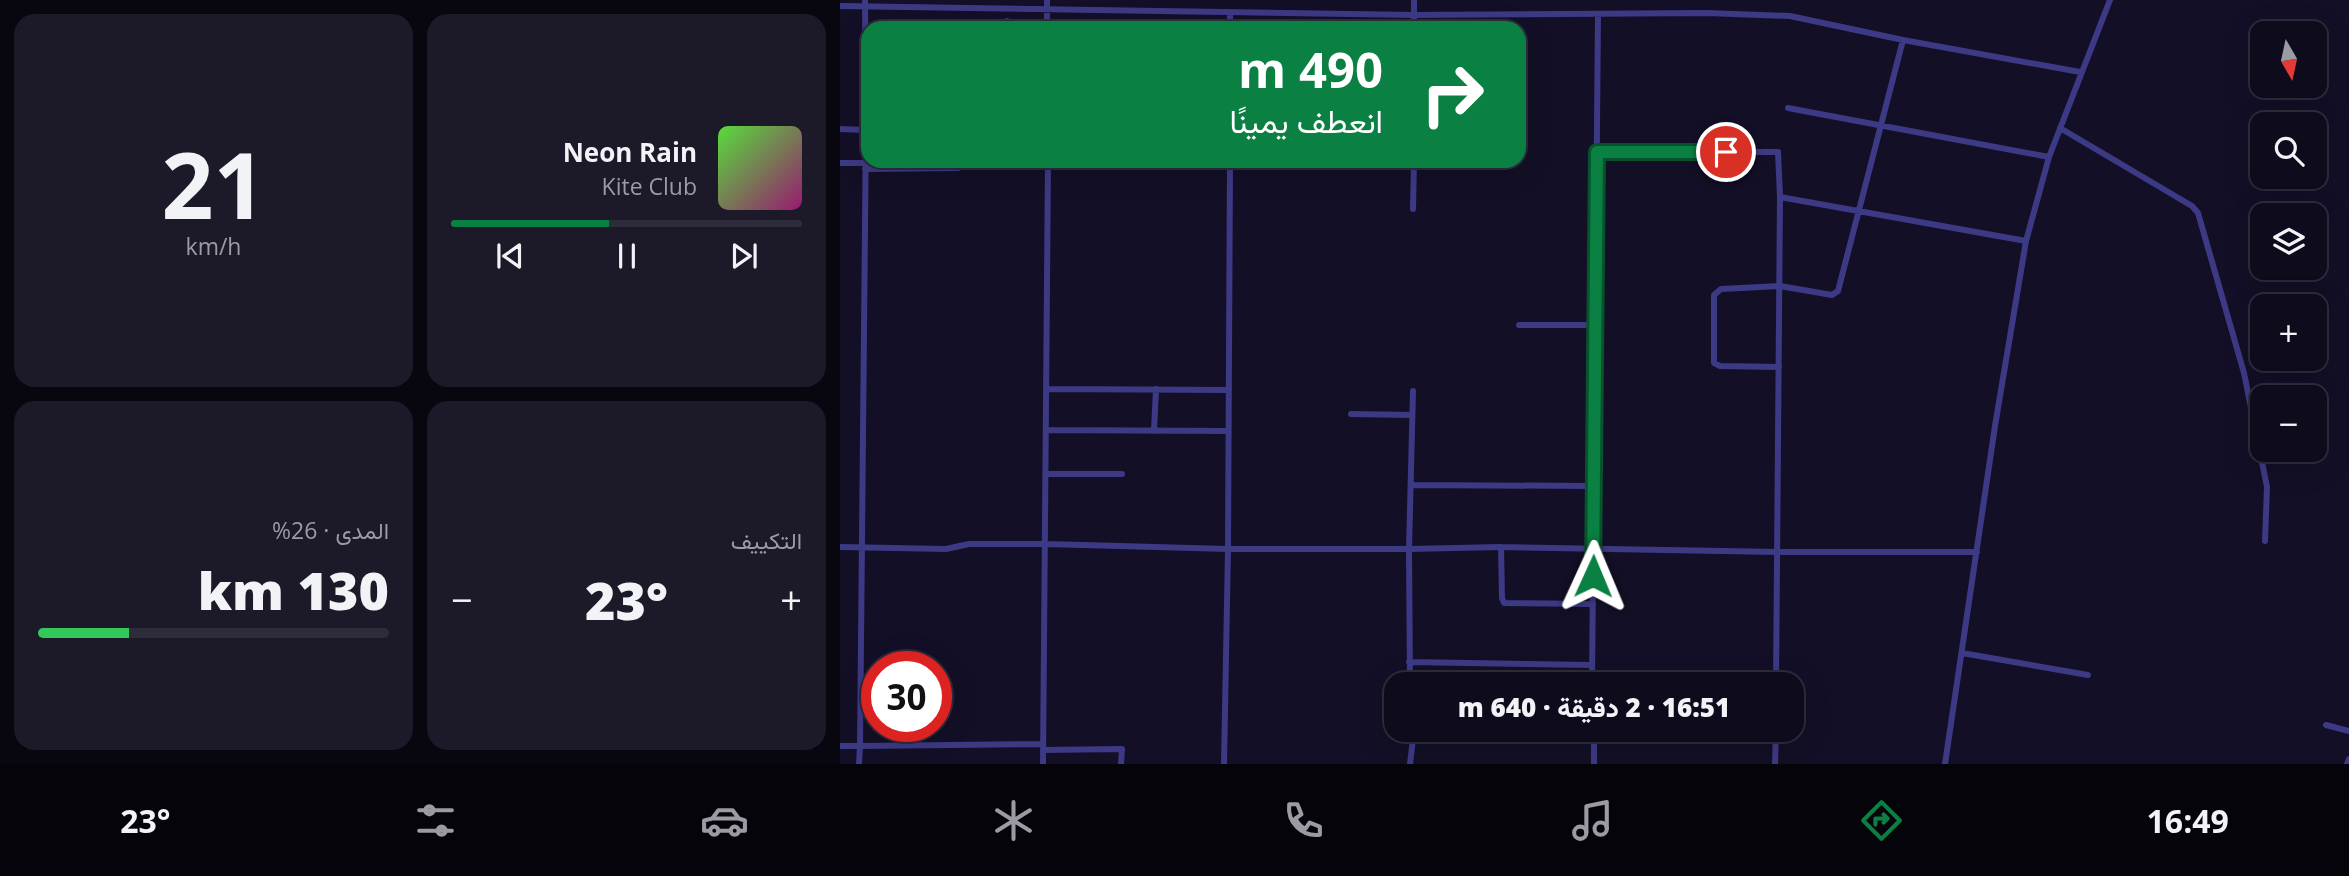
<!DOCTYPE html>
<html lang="ar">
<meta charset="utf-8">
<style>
:root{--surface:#0e0b1c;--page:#1c1929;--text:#f1f3f6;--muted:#9b9ba3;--line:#2e2b3b;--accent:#0b8043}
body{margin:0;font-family:"Open Sans",Vazirmatn,sans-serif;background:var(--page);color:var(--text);direction:rtl;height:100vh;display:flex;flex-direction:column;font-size:26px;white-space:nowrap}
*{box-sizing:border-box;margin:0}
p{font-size:23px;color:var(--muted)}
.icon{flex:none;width:38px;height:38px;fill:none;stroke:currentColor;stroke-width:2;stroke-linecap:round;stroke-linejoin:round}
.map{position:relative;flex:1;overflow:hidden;direction:ltr}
.details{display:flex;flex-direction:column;gap:14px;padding:14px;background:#08060f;width:840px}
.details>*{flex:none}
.guide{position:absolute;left:21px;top:21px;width:665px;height:147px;border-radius:21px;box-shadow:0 7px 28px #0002,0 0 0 2px var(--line);direction:rtl;background:#0b8043;color:#fff;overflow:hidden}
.needle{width:46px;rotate:171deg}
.controls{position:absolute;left:1410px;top:21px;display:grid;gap:14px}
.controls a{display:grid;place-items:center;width:77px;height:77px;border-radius:14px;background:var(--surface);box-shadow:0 7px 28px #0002,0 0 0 2px var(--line);font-size:35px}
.speed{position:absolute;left:21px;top:651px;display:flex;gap:14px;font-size:35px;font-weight:700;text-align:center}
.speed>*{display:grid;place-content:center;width:91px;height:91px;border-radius:50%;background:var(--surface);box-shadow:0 7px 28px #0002,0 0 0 2px var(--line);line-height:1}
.speed .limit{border:10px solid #d22;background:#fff;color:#111}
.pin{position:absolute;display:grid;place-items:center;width:60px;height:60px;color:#fff;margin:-30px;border:4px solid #fff;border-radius:50%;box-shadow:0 2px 7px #0007}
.me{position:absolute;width:77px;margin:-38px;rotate:1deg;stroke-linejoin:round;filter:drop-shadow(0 0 5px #0008)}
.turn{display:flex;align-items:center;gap:24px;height:147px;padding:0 28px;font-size:32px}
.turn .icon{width:91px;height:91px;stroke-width:2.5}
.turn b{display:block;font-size:49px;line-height:60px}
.big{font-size:52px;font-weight:800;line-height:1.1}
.details .tile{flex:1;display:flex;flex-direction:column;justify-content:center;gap:10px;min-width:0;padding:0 24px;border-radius:21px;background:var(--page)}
.details .dial{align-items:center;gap:0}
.dial b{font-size:91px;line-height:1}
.song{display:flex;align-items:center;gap:21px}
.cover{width:84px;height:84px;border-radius:10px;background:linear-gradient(135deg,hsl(110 70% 55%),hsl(320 70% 35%))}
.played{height:7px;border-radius:4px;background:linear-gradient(90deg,var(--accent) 45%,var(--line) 45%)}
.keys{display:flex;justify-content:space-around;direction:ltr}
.heat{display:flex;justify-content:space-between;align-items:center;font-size:38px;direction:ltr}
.charge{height:10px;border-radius:5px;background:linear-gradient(90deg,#34c759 26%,var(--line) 0)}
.details .tiles{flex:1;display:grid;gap:14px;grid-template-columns:repeat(2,1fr)}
.trip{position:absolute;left:544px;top:672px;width:420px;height:70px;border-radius:21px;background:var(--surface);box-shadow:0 7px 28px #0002,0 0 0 2px var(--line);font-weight:800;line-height:70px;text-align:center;direction:rtl}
.tabs{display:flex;height:112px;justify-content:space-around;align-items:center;background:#06040b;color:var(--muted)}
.tabs .icon{width:49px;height:49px}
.tabs .on{color:var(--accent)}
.tabs b{font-size:32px;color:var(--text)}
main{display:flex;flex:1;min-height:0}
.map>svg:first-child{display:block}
</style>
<main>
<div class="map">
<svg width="1509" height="764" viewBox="0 0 1509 764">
<rect width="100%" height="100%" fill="#130f26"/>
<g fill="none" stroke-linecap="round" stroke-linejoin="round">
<path stroke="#3d3a85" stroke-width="6" d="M25 0 26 123 20 746 203 744
M207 0V28
M0 6 574 15 867 13 950 16 1063 40 1240 72
M167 28V21
M390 28V13
M574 28V0
M948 108 1209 157
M1220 128 1352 206 1358 213 1404 373 1427 487 1425 541
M0 129 26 130
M757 152H938L940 197
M0 163H25
M25 169 118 168
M573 209 574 161
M679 325H755
M939 367 880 366 874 363V295L881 289 940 286 992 295 998 291 1063 40
M207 389 389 390
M511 414 572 415
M206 430 388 431
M314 431 316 389
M206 474H282
M571 485 754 486
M0 547 106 549 129 544H205L388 549H569L661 547 938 552H1137
M661 547 662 598 664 603 753 604
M1122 653 1248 675
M569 662 752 665
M570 684 569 549 573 391
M752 684 758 14
M936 684 940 197 1186 241
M1486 725 1509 731
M754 730V764
M0 746H20L19 764
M203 750 282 749 281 764
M203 764 208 161
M384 764 388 549 390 161
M570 764 574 730
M935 764 936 730
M1105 764 1155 426 1186 241 1209 157 1270 0
M1507 764 1509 759"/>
</g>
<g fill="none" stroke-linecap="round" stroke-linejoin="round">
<defs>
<path id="route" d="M753 576 757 152H886"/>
</defs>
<use href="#route" stroke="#07532c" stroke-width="18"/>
<use href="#route" stroke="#0b8043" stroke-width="12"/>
</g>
</svg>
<div class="controls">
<a><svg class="needle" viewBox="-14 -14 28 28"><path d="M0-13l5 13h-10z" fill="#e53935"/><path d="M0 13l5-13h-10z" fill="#9b9ba3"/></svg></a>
<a><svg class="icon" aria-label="search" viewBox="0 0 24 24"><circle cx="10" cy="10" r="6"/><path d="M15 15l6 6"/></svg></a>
<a><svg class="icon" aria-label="layers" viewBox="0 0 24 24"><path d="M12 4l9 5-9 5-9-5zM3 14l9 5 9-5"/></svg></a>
<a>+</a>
<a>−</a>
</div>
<div class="speed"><div class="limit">30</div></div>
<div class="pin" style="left:886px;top:152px;background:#d93025"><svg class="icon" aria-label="arrive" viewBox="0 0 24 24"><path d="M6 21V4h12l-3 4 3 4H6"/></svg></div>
<svg class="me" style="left:753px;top:576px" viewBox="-20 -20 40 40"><path d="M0-17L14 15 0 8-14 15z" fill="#0b8043" stroke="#fff" stroke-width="4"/></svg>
<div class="trip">16:51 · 2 دقيقة · 640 m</div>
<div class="guide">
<div class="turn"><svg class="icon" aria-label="right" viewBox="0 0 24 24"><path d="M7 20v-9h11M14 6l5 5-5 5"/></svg><div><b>490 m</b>انعطف يمينًا</div></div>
</div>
</div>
<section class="details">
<div class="tiles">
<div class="tile">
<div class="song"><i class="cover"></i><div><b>Neon Rain</b><p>Kite Club</p></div></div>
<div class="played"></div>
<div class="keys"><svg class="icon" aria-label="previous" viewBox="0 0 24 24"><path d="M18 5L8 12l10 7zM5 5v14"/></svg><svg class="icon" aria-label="pause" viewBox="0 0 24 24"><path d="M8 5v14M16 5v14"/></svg><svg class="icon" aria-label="next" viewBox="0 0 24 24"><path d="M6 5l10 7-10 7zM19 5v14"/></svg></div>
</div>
<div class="tile dial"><b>21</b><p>km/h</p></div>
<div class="tile"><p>التكييف</p>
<div class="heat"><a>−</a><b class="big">23°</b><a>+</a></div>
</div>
<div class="tile"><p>المدى · 26%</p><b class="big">130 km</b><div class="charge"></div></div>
</div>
</section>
</main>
<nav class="tabs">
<b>16:49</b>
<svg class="icon on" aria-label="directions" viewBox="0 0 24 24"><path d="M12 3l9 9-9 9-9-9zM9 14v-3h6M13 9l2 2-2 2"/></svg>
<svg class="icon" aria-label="music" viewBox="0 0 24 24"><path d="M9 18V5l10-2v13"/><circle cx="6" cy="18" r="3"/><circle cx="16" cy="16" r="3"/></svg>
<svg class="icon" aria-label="phone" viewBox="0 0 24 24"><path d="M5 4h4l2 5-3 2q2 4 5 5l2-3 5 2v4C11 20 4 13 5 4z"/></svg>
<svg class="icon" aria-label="climate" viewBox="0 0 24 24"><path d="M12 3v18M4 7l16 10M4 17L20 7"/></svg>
<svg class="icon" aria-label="car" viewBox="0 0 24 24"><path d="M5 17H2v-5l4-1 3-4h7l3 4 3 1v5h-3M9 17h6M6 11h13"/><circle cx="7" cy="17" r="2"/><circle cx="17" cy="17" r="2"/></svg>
<svg class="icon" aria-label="filters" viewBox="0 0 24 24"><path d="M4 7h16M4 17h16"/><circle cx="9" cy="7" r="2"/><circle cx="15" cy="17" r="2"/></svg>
<b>23°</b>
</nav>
